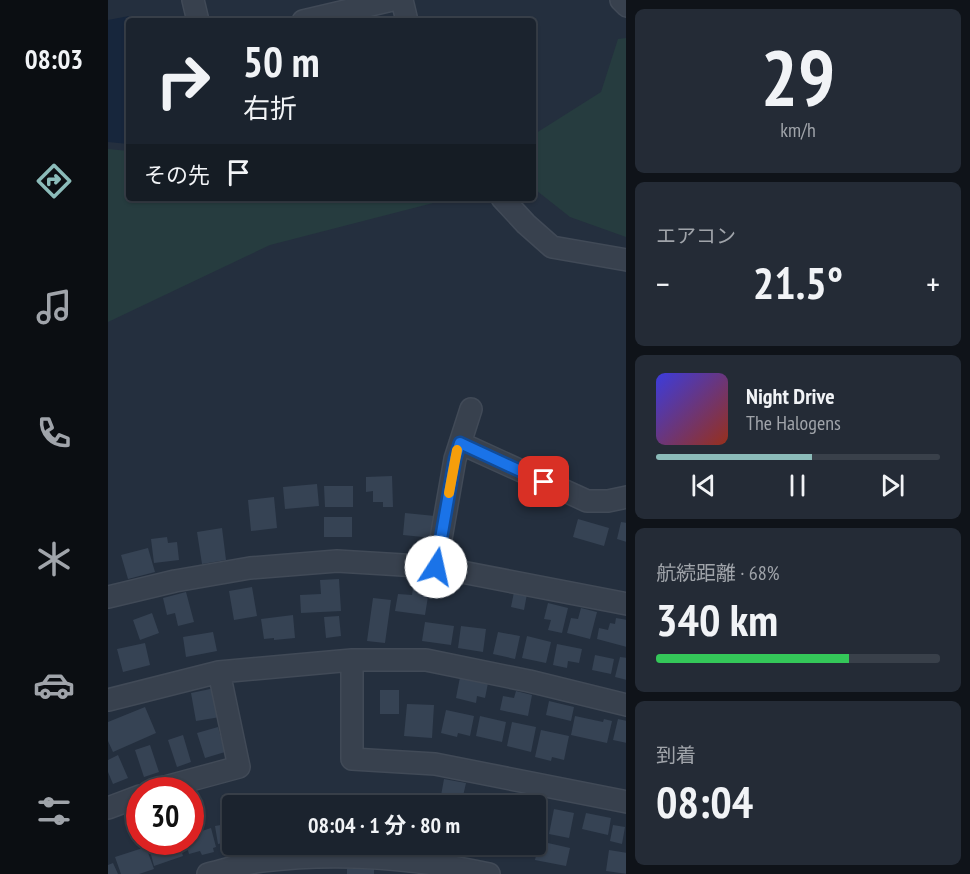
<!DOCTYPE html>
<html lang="ja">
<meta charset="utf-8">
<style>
:root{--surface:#1b232e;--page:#242b36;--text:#f1f3f6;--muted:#a0a4aa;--line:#39404a;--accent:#8bbbb9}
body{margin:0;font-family:"PT Sans Narrow","Noto Sans JP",sans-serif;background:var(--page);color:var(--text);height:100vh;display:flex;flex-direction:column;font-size:22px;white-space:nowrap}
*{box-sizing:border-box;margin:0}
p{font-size:20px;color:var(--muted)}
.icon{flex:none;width:33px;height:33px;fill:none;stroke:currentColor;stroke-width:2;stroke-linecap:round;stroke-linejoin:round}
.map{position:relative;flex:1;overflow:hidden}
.details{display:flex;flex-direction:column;gap:9px;padding:9px;background:#0f1319;width:344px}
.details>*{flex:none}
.top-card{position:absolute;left:18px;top:18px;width:410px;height:183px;border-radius:6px;box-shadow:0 2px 4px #0004,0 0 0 2px var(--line);background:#1b232e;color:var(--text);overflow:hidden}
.speed{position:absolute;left:18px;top:777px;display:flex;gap:12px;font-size:30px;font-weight:700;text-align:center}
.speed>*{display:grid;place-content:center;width:78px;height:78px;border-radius:50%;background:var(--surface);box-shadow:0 2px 4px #0004,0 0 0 2px var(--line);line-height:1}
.speed .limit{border:9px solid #d22;background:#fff;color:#111}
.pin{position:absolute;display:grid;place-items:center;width:51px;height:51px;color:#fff;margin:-26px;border-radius:12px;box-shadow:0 3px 9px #0006}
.me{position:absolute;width:66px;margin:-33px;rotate:10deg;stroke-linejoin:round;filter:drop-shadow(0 0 4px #0008)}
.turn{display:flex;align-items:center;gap:21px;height:126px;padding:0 18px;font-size:27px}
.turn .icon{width:78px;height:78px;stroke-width:2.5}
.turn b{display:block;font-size:42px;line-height:51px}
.then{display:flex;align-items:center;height:57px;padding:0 18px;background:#0003;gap:12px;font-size:22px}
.big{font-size:45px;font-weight:700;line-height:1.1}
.details .tile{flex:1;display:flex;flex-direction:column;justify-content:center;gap:9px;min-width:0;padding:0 21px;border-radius:9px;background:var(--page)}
.details .dial{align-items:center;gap:0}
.dial b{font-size:78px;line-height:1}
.song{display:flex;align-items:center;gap:18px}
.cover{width:72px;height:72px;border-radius:9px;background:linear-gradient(135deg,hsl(240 70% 55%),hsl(10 70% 35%))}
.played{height:6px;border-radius:3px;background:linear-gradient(90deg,var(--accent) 55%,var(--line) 55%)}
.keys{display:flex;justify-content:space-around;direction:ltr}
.heat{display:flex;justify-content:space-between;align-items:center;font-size:33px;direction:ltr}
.charge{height:9px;border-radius:4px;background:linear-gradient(90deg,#34c759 68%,var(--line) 0)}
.trip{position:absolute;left:114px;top:795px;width:324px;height:60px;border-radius:6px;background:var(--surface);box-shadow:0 2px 4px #0004,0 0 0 2px var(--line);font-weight:700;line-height:60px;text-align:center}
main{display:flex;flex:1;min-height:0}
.dock{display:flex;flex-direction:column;width:108px;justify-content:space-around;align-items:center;background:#0b0e12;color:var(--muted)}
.dock .icon{width:42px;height:42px}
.dock .active{color:var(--accent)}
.dock b{font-size:27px;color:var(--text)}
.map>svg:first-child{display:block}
</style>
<main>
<nav class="dock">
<b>08:03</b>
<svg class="icon active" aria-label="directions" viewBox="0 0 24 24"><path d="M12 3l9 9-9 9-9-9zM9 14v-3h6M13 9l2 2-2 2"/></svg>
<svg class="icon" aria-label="music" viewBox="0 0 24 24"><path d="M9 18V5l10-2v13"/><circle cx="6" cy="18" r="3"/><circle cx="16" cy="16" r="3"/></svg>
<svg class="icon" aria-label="phone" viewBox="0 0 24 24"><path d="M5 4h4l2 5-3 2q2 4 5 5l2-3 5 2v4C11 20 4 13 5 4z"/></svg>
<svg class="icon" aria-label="climate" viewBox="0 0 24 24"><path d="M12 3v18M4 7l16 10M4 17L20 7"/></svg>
<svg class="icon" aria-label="car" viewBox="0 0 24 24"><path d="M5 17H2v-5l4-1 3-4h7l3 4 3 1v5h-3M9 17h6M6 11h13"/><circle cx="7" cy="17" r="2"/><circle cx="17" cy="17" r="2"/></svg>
<svg class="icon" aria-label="filters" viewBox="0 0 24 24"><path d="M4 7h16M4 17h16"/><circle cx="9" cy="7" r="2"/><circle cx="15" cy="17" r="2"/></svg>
</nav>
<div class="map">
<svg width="519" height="874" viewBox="0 0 519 874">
<rect width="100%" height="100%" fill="#242f3e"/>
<path fill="#263c3f" d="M518 38H519L518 237 462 217 424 187 425 135 493 92 510 39Z
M0 149 21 151V198H326L325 203 162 245 0 322Z"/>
<path fill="#17263c" d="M21 16 54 21H21V144L0 142V20Z"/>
<path fill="#364354" d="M284 476 285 507H275V502H265V491L258 492V477Z
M209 484 211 506 177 509 175 487Z
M216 486H245V507H217Z
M166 497 169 528 143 531 140 500Z
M297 513 327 516 325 538 295 535Z
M216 517H244V537H216Z
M470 519 501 528 496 546 465 537Z
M513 522 519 523V542L509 539Z
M114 528 118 560 94 564 89 532Z
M59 537 60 543 69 542 71 560 46 563 43 539Z
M40 548 47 572 20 579 13 555Z
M231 579 233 611 193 613 192 595 213 594 212 580Z
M306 582 322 584 317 615 287 611 290 594 304 595Z
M144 587 149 616 126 620 121 591Z
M78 592 86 622 70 626 67 613 59 615 55 598Z
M406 592 419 594 416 610 403 607Z
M265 598 283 600 277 643 259 641Z
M440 603 460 608 454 633 440 630 443 620 436 619Z
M473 608 489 612 482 639 459 633 463 618 470 619Z
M44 613 51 633 32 640 25 620Z
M185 615 187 638 166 640V638L156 639 153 619Z
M231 616 233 636 218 638 216 617Z
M508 618 519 620V647L489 639 491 628 500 630 502 623 507 624Z
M317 622 346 626 343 645 314 641Z
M353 626 378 629 375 652 350 648Z
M105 632 109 651 78 657 75 637Z
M390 632 412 636 407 659 385 654Z
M419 636 443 642 438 663 414 658Z
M37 643 42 665 15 672 9 649Z
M449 644 474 649 471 663 460 661 459 668 445 665Z
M487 655 506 659 503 674 484 670Z
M512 657 519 658V680L507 677Z
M352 677 380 683 377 698 369 696 368 703 348 698Z
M107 688 112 717 88 721 83 693Z
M272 690H291V714H272Z
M408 691 424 695 420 716 392 710 395 696 406 698Z
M441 701 466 707 463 721 438 715Z
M299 704 326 705 324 738 296 736Z
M37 707 48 733 5 752 0 741V722Z
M338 710 366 716 362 736 350 733 349 737 333 733Z
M372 716 398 722 394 742 368 736Z
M467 716 495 722 496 719 504 721 499 743 463 735Z
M510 719 519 721V743L505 740Z
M404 722 428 727 423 752 399 746Z
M110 727 117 752 97 758 89 733Z
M433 730 461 736 456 760 444 757 443 761 427 757Z
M75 735 83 762 69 767 60 740Z
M42 745 51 772 36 777 27 750Z
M10 755 20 778 5 784 0 772V760Z
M336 779 358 783 353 805 332 801Z
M413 801 435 805 429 836 428 806H412Z
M446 809 466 813 461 838 441 834Z
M478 813 503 818 500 835 474 829Z
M124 823V846H119V842L110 844 107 826Z
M505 825 517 827 514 844 502 841Z
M93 826 94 831 103 828 108 847 105 848 106 852 94 855 92 851 81 854 79 847 76 848 74 842H82V829Z
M431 841 462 848 458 866 427 860Z
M61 842H71L75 856 46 866 41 847Z
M394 844H425L423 857 393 851Z
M38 847 46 869 31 874H13L7 857Z
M501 850 519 853V874L498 871Z
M5 863 10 874H0V865Z
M239 869H266V874H239Z"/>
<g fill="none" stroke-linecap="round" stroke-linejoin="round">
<defs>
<path id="minor" d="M85 0 90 21
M294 0 299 21
M513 0 519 6
M195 21 284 0
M394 198 418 224 444 247 519 260
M352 443 479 501H500L519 497
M328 567 347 459 363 409
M0 597 67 581 142 568 229 561 328 567 519 604
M244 660V759L327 764 519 802
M0 700 111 672 244 660H318L421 681 519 705
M46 790 131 767 111 672
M0 808 32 796
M100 874C118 870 136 863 154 861 229 852 308 858 381 874"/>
</defs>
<use href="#minor" stroke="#414a57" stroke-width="24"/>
<use href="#minor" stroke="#38414e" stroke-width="21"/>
</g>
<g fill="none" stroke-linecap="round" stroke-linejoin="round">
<defs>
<path id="route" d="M328 567 347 459 352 443 436 482"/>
</defs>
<use href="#route" stroke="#114b97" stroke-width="15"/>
<use href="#route" stroke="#1a73e8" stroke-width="10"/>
<path stroke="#f59e0b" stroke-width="10" d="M341 493 349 450"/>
</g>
</svg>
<div class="speed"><div class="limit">30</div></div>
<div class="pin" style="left:436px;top:482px;background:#d93025"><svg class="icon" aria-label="arrive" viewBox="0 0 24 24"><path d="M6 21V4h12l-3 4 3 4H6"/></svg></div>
<svg class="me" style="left:328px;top:567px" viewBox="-20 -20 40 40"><circle r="19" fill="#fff"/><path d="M0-13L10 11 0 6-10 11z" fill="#1a73e8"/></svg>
<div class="trip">08:04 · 1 分 · 80 m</div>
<div class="top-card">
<div class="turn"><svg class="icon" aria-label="right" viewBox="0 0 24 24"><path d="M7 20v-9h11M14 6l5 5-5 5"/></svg><div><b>50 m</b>右折</div></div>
<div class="then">その先<svg class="icon" aria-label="arrive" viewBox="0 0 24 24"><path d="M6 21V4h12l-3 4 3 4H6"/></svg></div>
</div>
</div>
<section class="details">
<div class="tile dial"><b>29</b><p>km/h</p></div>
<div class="tile"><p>エアコン</p>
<div class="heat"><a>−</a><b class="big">21.5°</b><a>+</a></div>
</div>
<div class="tile">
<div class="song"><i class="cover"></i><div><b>Night Drive</b><p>The Halogens</p></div></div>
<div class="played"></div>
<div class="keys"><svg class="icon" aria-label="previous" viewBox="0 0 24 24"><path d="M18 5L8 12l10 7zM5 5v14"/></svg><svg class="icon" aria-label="pause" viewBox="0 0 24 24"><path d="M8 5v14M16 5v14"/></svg><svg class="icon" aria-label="next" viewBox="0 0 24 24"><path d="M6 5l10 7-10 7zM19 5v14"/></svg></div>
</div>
<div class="tile"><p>航続距離 · 68%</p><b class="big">340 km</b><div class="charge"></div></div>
<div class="tile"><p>到着</p><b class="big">08:04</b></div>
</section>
</main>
